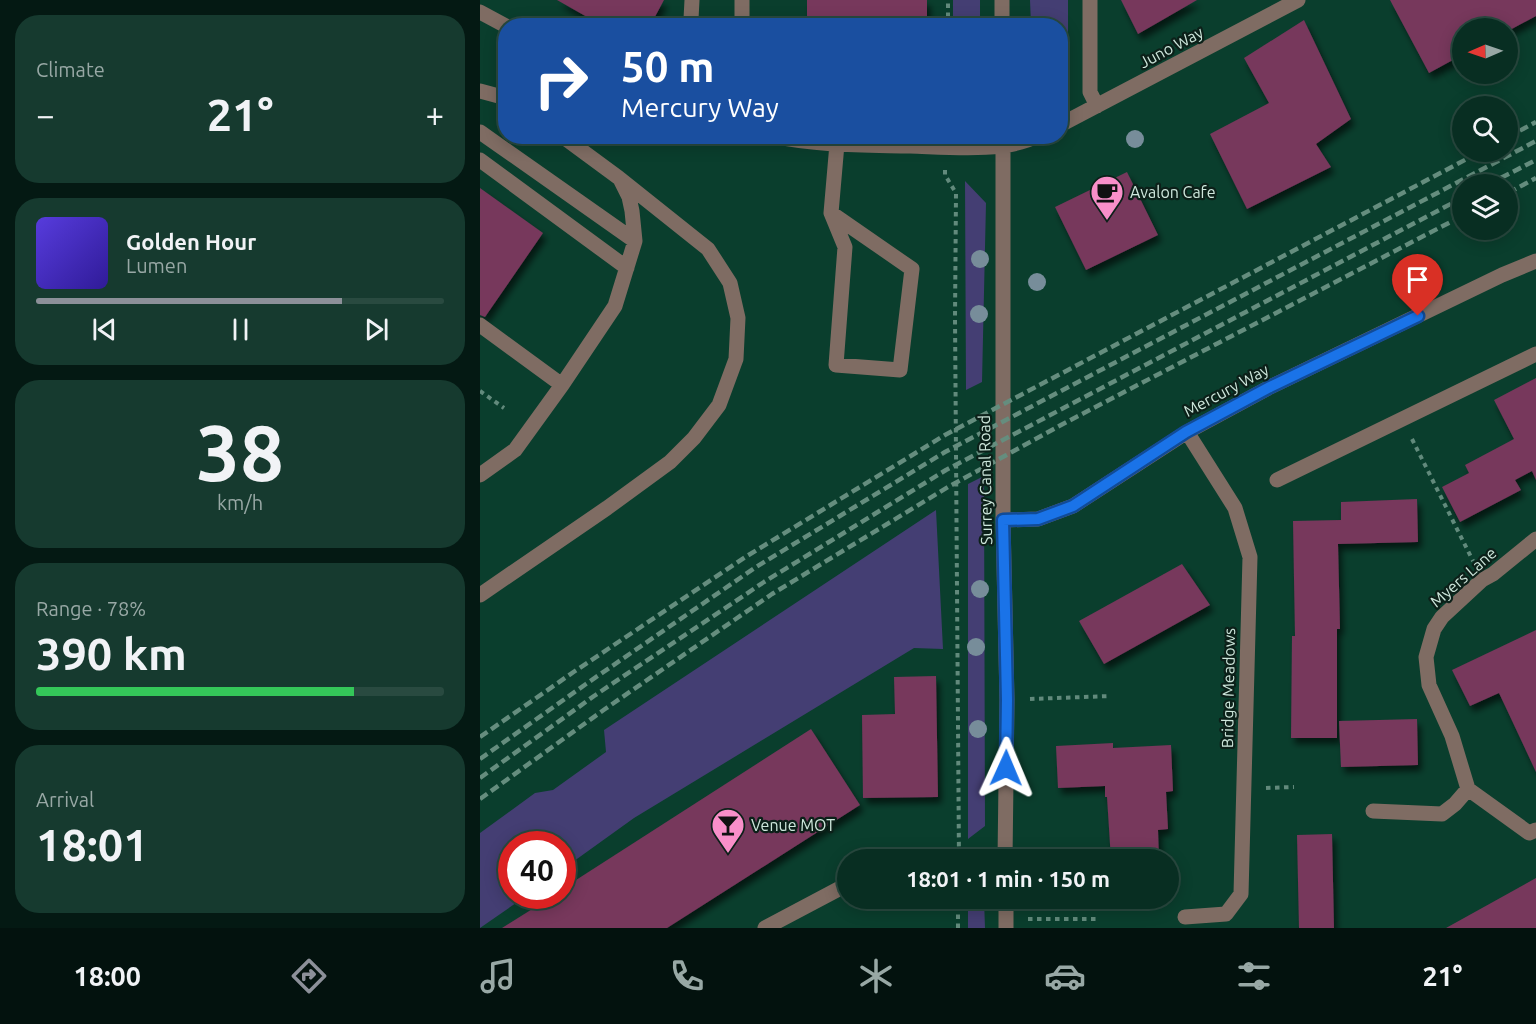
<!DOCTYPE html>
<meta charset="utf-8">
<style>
:root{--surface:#082e22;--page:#163a2f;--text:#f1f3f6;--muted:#98a8a5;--line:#294a40;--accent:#8c9099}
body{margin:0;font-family:Ubuntu,sans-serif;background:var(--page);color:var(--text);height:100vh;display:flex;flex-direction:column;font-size:22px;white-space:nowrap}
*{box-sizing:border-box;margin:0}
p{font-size:20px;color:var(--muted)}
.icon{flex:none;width:33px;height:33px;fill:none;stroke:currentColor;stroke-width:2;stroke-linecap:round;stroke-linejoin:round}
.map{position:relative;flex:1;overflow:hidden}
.details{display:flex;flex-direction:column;gap:15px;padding:15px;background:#041913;width:480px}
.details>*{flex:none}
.top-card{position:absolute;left:18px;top:18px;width:570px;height:126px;border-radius:24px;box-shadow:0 3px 15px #0003,0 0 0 2px var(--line);background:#1a4fa0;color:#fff;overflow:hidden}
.needle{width:39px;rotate:268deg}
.buttons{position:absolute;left:972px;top:18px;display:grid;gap:12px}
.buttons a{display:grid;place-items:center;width:66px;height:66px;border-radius:50%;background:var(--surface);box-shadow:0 3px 15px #0003,0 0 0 2px var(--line);font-size:30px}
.speed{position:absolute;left:18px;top:831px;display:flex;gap:12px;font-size:30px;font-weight:700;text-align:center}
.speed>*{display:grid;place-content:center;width:78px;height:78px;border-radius:50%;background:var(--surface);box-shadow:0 3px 15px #0003,0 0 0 2px var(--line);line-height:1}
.speed .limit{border:9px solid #d22;background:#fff;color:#111}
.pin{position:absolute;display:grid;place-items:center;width:51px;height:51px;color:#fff;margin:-62px -26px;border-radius:50% 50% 50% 0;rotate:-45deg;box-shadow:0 0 6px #0007}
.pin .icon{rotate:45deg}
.me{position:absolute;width:66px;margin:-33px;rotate:1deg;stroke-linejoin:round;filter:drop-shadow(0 0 4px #0008)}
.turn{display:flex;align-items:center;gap:21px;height:126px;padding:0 24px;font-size:27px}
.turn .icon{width:78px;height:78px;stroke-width:2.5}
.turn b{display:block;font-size:42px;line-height:51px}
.big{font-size:45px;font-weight:700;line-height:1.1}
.details .widget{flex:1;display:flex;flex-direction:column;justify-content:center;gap:9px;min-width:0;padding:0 21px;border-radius:24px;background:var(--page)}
.details .dial{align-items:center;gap:0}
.dial b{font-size:78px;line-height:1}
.song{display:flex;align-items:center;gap:18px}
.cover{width:72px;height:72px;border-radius:9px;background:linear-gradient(135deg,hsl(250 70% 55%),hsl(250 70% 35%))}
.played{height:6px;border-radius:3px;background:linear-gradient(90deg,var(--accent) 75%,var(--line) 75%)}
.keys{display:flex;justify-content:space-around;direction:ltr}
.heat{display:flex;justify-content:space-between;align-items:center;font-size:33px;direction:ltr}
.charge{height:9px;border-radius:4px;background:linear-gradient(90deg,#34c759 78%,var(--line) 0)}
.trip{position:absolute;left:357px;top:849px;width:342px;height:60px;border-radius:30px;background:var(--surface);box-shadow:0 3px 15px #0003,0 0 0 2px var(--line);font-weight:700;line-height:60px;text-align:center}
.tab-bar{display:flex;height:96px;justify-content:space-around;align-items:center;background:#03120e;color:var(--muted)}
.tab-bar .icon{width:42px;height:42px}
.tab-bar .current{color:var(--accent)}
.tab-bar b{font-size:27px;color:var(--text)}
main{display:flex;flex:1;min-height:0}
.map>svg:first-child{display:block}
</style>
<main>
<section class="details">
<div class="widget"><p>Climate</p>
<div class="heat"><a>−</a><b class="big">21°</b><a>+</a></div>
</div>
<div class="widget">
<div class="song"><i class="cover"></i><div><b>Golden Hour</b><p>Lumen</p></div></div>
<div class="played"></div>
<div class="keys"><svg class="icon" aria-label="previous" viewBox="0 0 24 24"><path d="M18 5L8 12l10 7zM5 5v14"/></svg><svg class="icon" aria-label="pause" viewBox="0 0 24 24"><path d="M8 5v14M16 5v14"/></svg><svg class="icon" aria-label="next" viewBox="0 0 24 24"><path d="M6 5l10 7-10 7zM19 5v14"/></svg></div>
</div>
<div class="widget dial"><b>38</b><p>km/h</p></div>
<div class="widget"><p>Range · 78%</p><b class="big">390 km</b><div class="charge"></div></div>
<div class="widget"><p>Arrival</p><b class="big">18:01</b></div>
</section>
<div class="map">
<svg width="1056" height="928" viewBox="0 0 1056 928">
<defs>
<filter id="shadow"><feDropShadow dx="3.5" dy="6" stdDeviation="3" flood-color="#0009"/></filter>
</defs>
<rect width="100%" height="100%" fill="#0a3e2d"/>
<path fill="#443e73" d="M473 0H500V25H473Z
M550 0H588V86L581 92 580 26 551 25Z
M485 181 506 203 502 382 486 390Z
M504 476 505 826 488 839V484Z
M456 510 463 649 434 648 154 818 83 869 82 844H32V896H46L0 928V833L55 793 73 790 126 752 124 730Z
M488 899H504L505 928H488Z"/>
<path fill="#77375b" filter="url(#shadow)" d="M77 0H184L170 26H123Z
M327 0H447V26H327Z
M641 0H717L658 34Z
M910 0H1056V16L1028 31V28H982V55L949 73Z
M824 20 871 119 836 144 851 167 767 209 730 134 789 103 764 58Z
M647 172 678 235 606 270 575 207Z
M0 188 63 233 5 317 0 315Z
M1056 378V480L1052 471 1035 480 1041 490 980 522 962 487 989 473 985 465 1034 439 1014 400Z
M937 499 938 542 858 544 860 629H857V738H811L812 636H815L813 521 861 520V502Z
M702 564 730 605 624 664 599 621Z
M1056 630V772L1019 693 990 706 972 670Z
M456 676 458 797 383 798 382 715 415 714 414 677Z
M937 719 938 765 861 767 859 721Z
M331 729 380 805 187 928H22L73 896H82V889Z
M633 743V748L691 745 693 791 686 792 688 829 678 830 679 860H631L627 797H625V786L578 788 576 746Z
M852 834 854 928H819L817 835Z
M1056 878V928H966Z"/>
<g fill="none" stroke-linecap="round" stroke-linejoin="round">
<path stroke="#628a7c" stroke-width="4" stroke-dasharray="4.5 4.5" stroke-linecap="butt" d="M468 26V0
M465 170V175L476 193 475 318 479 860
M0 391 24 408
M932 439 993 561
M550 699 630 696
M786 788 814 787
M548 919H619
M478 928V898"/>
<path stroke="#7f6c63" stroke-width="15" d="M262 0V26
M522 0V26
M610 0V92L617 106
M0 12 26 26
M209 26 211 19 212 0
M0 91 26 98
M580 125 818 0
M0 132 155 241
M293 136C338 146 384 145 430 146 466 147 525 153 557 136
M523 136V520L527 700 525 860
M0 160 147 268
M351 213 432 269 420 370 356 365 365 247 351 213 357 144
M0 325 82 385
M0 475 35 450 82 385 135 306 155 241 152 211 149 197 141 181
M797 480 1056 354
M523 520 558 519 593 506 707 432 790 387 1022 275 1056 261
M0 595 127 508 190 462 214 438 239 405 256 359 258 318 250 283 228 249 139 178 82 136
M988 789 1049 833 1056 830
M893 811 962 814 975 804 988 789 972 736 949 685 946 657 954 629 962 617 1002 580 1013 574 1056 539
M526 898V928
M705 917 746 914 761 894 770 557 755 508 707 432
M285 928 368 884"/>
<path stroke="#658d7e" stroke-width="4.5" stroke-dasharray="9 4.5" stroke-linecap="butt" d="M1028 137 1056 122
M1009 184 1056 160
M1028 193 1056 178
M0 737 95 671 267 556 465 435 1000 152
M0 759 106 684 276 567 465 452 1056 141
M0 778 114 696 284 582 466 470 982 198
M0 799 125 709 292 594 468 487 581 425 982 216"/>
</g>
<g fill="#778d9a">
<circle cx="655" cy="139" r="9"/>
<circle cx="500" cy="259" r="9"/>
<circle cx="557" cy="282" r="9"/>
<circle cx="499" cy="314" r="9"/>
<circle cx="500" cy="589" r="9"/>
<circle cx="496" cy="647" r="9"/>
<circle cx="498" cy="729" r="9"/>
</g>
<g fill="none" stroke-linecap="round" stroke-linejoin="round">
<defs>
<path id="route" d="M526 768 527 700 523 520 558 519 593 506 706 432 790 387 938 316"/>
</defs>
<use href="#route" stroke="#114b97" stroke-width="15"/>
<use href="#route" stroke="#1a73e8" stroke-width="10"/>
</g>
<defs>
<symbol id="cafe-pin" viewBox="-11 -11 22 30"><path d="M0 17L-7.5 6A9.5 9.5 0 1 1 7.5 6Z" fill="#f98fc9" stroke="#0c2019"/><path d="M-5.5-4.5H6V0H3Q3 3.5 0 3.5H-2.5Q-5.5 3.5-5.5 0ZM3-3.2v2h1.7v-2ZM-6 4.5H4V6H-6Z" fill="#111"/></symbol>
<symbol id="bar-pin" viewBox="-11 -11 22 30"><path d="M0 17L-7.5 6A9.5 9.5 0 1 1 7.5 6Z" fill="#f98fc9" stroke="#0c2019"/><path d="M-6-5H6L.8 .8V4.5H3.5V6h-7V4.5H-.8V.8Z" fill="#111"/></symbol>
</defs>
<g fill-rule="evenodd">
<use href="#cafe-pin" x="608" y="173" width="38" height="52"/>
<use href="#bar-pin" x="229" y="806" width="38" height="52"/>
</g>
<g text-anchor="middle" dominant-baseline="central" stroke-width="4.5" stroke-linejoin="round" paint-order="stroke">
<g font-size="16" fill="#cee7dc" stroke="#0c2019">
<text transform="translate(691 47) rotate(-28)">Juno Way</text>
<text transform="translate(746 390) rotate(-28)">Mercury Way</text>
<text transform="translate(505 480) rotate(-91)">Surrey Canal Road</text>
<text transform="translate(983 577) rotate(-41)">Myers Lane</text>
<text transform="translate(748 688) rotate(-89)">Bridge Meadows</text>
</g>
<g font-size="16" fill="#cee7dc" stroke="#0c2019" text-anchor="start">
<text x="650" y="192">Avalon Cafe</text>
<text x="271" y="825">Venue MOT</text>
</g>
</g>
</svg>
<div class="buttons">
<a><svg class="needle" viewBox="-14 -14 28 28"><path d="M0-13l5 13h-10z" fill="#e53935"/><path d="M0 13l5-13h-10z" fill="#98a8a5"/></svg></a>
<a><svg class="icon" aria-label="search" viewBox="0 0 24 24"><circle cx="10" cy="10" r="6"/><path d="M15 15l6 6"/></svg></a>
<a><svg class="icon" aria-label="layers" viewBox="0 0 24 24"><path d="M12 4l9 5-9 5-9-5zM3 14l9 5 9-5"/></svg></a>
</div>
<div class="speed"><div class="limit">40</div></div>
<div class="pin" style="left:938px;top:316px;background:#d93025"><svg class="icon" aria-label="arrive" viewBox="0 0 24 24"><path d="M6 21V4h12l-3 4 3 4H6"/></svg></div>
<svg class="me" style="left:526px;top:768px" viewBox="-20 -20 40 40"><path d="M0-17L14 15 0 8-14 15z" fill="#1a73e8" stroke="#fff" stroke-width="4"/></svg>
<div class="trip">18:01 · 1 min · 150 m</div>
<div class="top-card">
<div class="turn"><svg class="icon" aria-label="right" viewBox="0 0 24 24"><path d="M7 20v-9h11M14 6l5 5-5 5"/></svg><div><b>50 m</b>Mercury Way</div></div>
</div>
</div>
</main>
<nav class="tab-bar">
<b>18:00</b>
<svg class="icon current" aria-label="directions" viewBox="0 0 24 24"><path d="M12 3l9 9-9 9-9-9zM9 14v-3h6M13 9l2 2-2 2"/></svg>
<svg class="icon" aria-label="music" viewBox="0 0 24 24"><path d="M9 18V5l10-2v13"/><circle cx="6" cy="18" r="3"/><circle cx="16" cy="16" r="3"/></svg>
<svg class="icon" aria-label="phone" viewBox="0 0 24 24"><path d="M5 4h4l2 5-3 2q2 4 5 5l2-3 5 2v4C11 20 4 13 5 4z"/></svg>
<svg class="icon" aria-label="climate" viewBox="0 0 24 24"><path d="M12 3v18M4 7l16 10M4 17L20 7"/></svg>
<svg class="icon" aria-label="car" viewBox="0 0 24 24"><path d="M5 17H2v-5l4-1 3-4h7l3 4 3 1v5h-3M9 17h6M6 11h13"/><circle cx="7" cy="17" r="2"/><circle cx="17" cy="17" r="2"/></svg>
<svg class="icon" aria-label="filters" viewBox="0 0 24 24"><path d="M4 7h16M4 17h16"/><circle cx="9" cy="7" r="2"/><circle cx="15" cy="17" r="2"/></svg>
<b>21°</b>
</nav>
